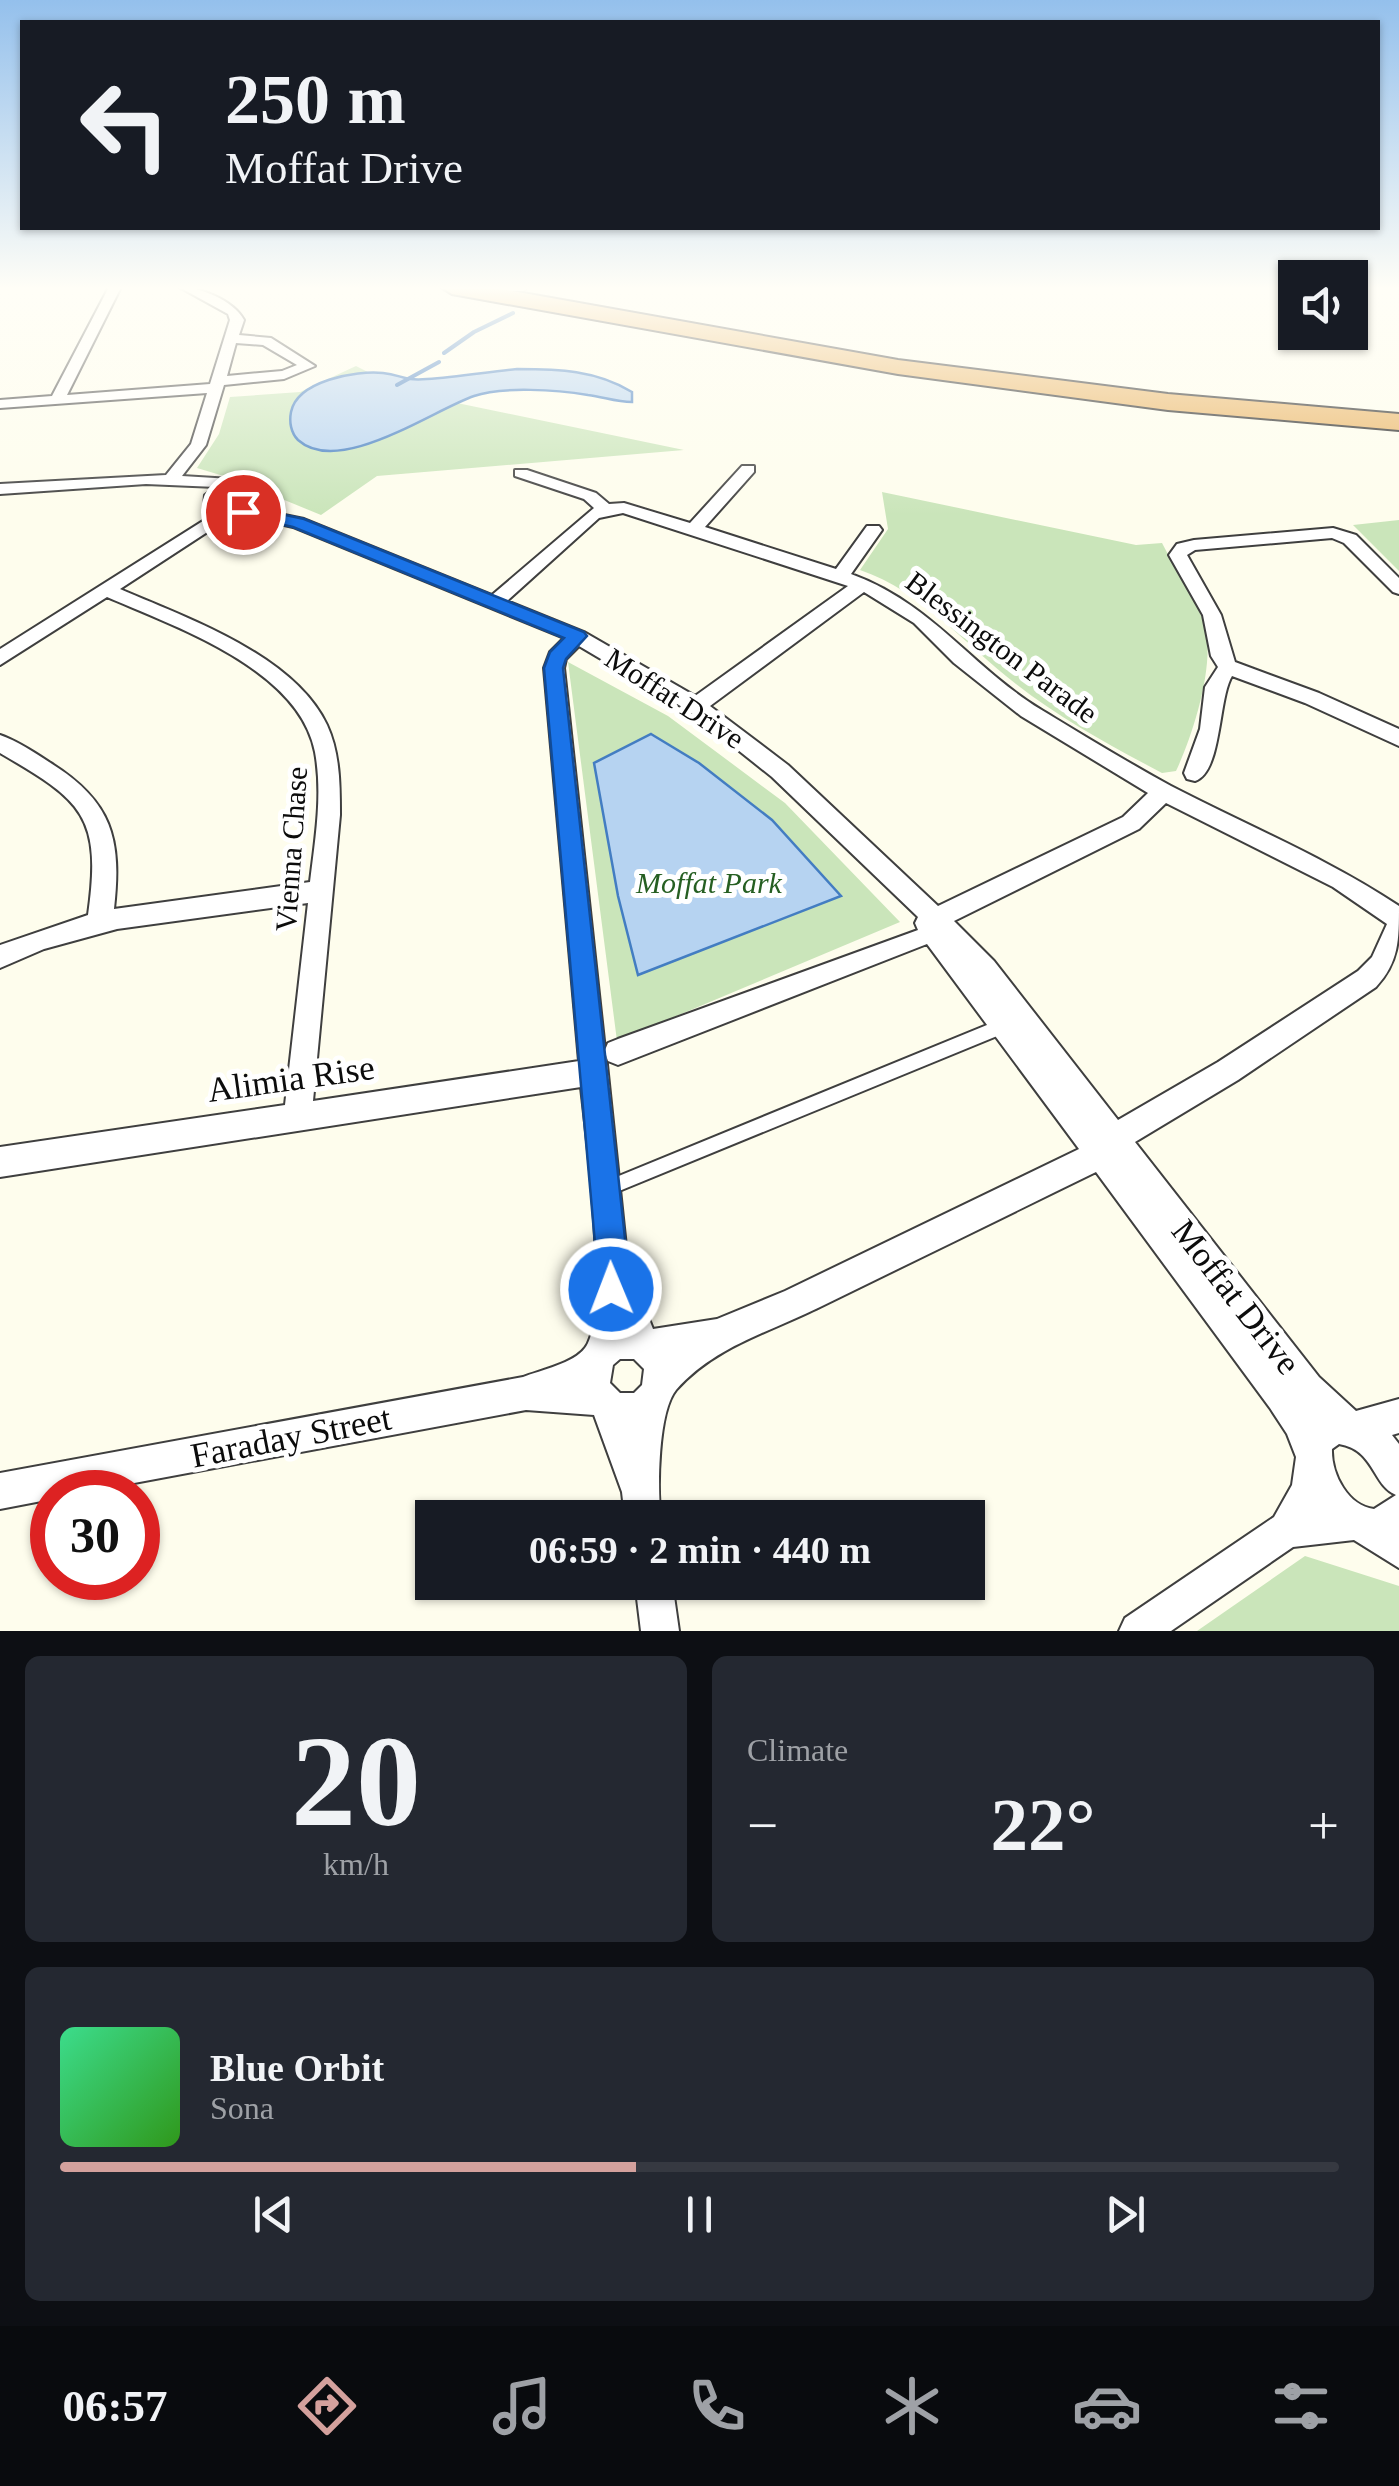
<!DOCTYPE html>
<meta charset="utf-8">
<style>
:root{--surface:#171b24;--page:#242831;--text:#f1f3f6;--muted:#9ea1a6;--line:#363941;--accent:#d4a19d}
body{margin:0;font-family:Georgia,serif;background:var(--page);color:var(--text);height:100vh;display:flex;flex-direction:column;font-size:38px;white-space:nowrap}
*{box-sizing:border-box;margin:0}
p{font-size:32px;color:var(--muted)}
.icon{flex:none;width:55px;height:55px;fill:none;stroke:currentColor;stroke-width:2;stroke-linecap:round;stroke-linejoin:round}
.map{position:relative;height:1631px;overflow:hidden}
.side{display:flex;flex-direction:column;gap:25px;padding:25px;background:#0d0f14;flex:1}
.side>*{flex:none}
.top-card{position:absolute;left:20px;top:20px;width:1360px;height:210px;border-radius:0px;box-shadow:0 2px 8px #0004;background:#171b24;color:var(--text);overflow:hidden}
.buttons{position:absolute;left:1278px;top:260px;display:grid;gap:20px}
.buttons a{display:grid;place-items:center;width:90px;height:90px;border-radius:0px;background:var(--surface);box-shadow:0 2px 8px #0004;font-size:50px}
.speed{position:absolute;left:30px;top:1470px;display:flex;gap:20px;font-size:50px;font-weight:700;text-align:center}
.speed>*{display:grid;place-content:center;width:130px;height:130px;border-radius:50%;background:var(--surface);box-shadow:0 2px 8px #0004;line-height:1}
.speed .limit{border:15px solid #d22;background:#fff;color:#111}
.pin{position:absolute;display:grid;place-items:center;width:85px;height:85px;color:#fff;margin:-42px;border:5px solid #fff;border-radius:50%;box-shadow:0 2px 10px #0007}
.me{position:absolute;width:110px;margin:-55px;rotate:359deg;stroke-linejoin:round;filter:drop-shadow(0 0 8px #0008)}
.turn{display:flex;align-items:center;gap:35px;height:210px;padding:0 40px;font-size:45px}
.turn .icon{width:130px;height:130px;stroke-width:2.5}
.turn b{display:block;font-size:70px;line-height:85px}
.big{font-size:75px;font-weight:700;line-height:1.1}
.side .tile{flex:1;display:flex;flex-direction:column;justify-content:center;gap:15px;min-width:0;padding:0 35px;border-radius:15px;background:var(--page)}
.side .dial{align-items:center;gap:0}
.dial b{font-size:130px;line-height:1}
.song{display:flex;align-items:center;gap:30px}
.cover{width:120px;height:120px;border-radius:15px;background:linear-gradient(135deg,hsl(150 70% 55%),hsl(110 70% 35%))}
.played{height:10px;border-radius:5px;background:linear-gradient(90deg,var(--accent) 45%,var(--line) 45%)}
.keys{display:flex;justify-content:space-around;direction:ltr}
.heat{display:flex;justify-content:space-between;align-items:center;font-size:55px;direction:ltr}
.side .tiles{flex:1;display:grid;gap:25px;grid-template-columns:1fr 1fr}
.tile:last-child{grid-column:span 2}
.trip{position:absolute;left:415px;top:1500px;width:570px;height:100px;border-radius:0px;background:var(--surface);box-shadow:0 2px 8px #0004;font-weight:700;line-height:100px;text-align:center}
.tab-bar{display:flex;height:160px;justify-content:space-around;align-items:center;background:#090b0e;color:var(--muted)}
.tab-bar .icon{width:70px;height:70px}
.tab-bar .current{color:var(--accent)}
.tab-bar b{font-size:45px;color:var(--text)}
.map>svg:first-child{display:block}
</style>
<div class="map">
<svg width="1399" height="1631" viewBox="0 0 1399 1631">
<rect width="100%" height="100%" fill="#fefded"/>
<path fill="#cae5ba" d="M356 366 409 393 684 450 377 476 321 515 282 499 264 482 237 480 197 468 219 434 230 397 300 392Z
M882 492 1136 545 1162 543C1175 568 1192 593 1203 620 1218 658 1193 735 1176 771L1162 773C1111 746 1061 719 1016 684 964 644 924 592 860 570L888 529Z
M1399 520V571L1353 525Z
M568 662 668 716 785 803 900 922 617 1041Z
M1305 1556 1399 1586V1631H1197Z"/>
<path fill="#b6d3f1" stroke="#437dc2" stroke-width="2.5" d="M517 369C558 369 596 370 632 392V402C616 402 604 397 588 395 558 390 502 386 474 396 433 410 339 477 298 440 291 433 289 422 291 412 297 381 356 370 383 373 402 375 403 381 427 379 457 377 487 372 517 369Z
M651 734 699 763 772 820 841 896 638 975 618 896 594 763Z"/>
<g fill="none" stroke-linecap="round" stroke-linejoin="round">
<path stroke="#437dc2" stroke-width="4" d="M444 353 474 332 513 313
M397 385 439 362"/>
<defs>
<path id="lane-far1" d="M497 287H523"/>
<path id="lane" d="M608 1188 1003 1026"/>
<path id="street" d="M109 287H121L67 395 210 384 230 320 228 314 179 287C200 287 233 300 244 320L239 335 271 338 315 366 284 379 224 385 206 445 182 476 265 481 274 496 260 510 304 519 492 595 594 508 584 499 515 476V470H527L596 493 609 504 624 503 690 523 742 466H754V472L705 527 836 569 867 526H879L882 530 851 574C933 604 969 665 1040 709 1083 735 1127 762 1171 786 1248 826 1327 858 1399 906 1399 940 1399 962 1376 987L1238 1080 1135 1142 1319 1377 1356 1411 1399 1399V1433L1392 1435 1399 1444V1568L1354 1540 1293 1547 1171 1631H1119L1125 1618 1274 1517 1292 1485 1296 1457 1287 1434 1270 1408 1096 1172C1004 1217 912 1262 820 1307 770 1332 715 1346 676 1390 658 1412 657 1490 661 1518H625L622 1492 594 1415 526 1410 86 1492H52V1499L0 1509V1473L523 1377C541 1370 574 1363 585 1348 610 1317 586 1133 581 1087L0 1177V1147L285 1105 308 903 117 929 44 949 0 968V945L88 915C102 816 83 801 0 753V735C17 741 34 752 49 762 112 801 122 838 114 909L310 882C315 840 323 795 315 752 299 669 176 627 107 597L0 665V649L214 514 204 507 205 495 216 487 146 484 0 494V484L166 475 191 444 207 393 0 408V400L52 396ZM236 343 263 345 297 365 282 371 227 376ZM238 488 254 489 257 495 241 506 220 505 221 497ZM623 513 848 586 695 696 584 632 507 601 599 518ZM244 516 293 527 564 638 550 652 544 668 579 1061 313 1101 340 815C340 785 340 753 327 725 294 655 187 618 120 589L215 527ZM864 592 914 623 954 663 1021 716 1148 793 1123 817 938 906 788 765 710 706ZM579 646 689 711 772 777 918 917 915 923 918 930 618 1039 608 1043 605 1050 564 668 566 659ZM1166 803 1333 887 1387 924 1372 957 1358 971 1218 1062 1118 1120 994 961 954 921 1139 829ZM927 944 1079 1149 785 1291 717 1319 653 1329 628 1266 606 1055 608 1061 618 1065ZM620 1359H634L644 1369 642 1385 634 1393H620L610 1383 613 1365ZM1339 1444C1375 1450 1372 1485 1396 1495L1374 1509C1348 1506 1331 1474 1332 1449Z
M1333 528 1356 535 1399 578V594L1393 592 1344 543 1332 538 1195 550 1187 555 1221 615 1235 662 1319 693 1399 729V746L1305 703 1232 676C1218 699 1222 772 1195 781L1187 779 1184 773 1200 729 1205 687 1218 667 1211 656 1203 615 1169 555 1177 544 1194 540Z
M635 1582H672L679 1631H641Z"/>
<path id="highway" d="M441 287H490L898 360 1168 394 1399 414V430L1168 410 898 374 452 294Z"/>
</defs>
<use href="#lane-far1" stroke="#3f3f3f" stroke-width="10"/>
<use href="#lane" stroke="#3f3f3f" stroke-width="18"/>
<use href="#street" stroke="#3f3f3f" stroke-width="4"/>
<use href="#highway" stroke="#1d1d1d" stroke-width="4"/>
<use href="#lane-far1" stroke="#fff" stroke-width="8"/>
<use href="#lane" stroke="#fff" stroke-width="14"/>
<use href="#street" fill="#fff" fill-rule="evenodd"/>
<use href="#highway" fill="#e9b260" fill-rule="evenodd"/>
</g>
<linearGradient id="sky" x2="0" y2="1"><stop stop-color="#94c0ec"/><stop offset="0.56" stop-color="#fffef7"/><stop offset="1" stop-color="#fffef7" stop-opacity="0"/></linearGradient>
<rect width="1399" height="515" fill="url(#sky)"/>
<path fill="#1a73e8" stroke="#114b97" stroke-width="2.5" d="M243 506 304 519 584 632 587 636 566 659 563 668 628 1266 622 1300 611 1305 599 1300 595 1289 597 1266 544 668 550 652 564 638 293 527 237 515 235 512Z"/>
<g text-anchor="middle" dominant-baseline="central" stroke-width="10" stroke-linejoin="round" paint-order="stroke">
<g font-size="30" fill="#0c0c0c" stroke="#fff">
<text transform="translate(1002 647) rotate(37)">Blessington Parade</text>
<text transform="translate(675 698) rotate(33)">Moffat Drive</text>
<text transform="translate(291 849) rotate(-86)">Vienna Chase</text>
</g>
<g font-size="30" font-style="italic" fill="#265f22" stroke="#fff">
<text x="709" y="882">Moffat Park</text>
</g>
<g font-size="35" fill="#0c0c0c" stroke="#fff">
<text transform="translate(291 1079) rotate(-8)">Alimia Rise</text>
<text transform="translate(1236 1297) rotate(52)">Moffat Drive</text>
<text transform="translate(291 1437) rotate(-11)">Faraday Street</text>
</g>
</g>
</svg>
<div class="buttons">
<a><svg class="icon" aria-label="sound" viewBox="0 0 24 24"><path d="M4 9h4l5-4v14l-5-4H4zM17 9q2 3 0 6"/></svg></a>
</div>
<div class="speed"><div class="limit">30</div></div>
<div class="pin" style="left:243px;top:512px;background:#d93025"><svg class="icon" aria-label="arrive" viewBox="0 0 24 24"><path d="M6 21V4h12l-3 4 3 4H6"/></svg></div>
<svg class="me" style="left:611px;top:1289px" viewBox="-20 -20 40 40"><circle r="17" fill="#1a73e8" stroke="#fff" stroke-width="3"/><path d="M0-11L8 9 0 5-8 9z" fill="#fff"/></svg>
<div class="trip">06:59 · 2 min · 440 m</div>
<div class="top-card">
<div class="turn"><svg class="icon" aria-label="left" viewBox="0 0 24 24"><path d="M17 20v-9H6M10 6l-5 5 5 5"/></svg><div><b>250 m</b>Moffat Drive</div></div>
</div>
</div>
<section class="side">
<div class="tiles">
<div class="tile dial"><b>20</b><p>km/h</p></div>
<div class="tile"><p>Climate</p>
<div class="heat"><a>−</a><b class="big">22°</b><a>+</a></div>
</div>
<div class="tile">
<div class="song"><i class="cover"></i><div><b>Blue Orbit</b><p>Sona</p></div></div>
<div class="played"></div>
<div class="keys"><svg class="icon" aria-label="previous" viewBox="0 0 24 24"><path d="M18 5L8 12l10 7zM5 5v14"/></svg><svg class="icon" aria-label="pause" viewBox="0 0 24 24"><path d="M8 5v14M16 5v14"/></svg><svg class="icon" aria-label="next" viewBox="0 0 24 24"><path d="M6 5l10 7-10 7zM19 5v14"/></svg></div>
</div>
</div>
</section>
<nav class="tab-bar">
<b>06:57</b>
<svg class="icon current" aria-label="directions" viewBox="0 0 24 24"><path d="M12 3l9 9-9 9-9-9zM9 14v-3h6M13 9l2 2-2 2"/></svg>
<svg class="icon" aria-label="music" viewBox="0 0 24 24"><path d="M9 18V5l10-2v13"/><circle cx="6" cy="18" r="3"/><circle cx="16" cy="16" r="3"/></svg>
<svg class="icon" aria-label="phone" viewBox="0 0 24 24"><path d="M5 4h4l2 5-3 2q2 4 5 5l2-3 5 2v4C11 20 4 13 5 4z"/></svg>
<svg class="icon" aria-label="climate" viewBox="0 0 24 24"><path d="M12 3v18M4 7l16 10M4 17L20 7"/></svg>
<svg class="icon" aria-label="car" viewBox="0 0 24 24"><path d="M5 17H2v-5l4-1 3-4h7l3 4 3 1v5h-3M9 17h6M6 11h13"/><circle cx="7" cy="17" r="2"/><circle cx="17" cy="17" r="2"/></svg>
<svg class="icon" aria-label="filters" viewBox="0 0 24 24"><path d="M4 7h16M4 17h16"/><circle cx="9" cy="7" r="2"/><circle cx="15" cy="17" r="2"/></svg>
</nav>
